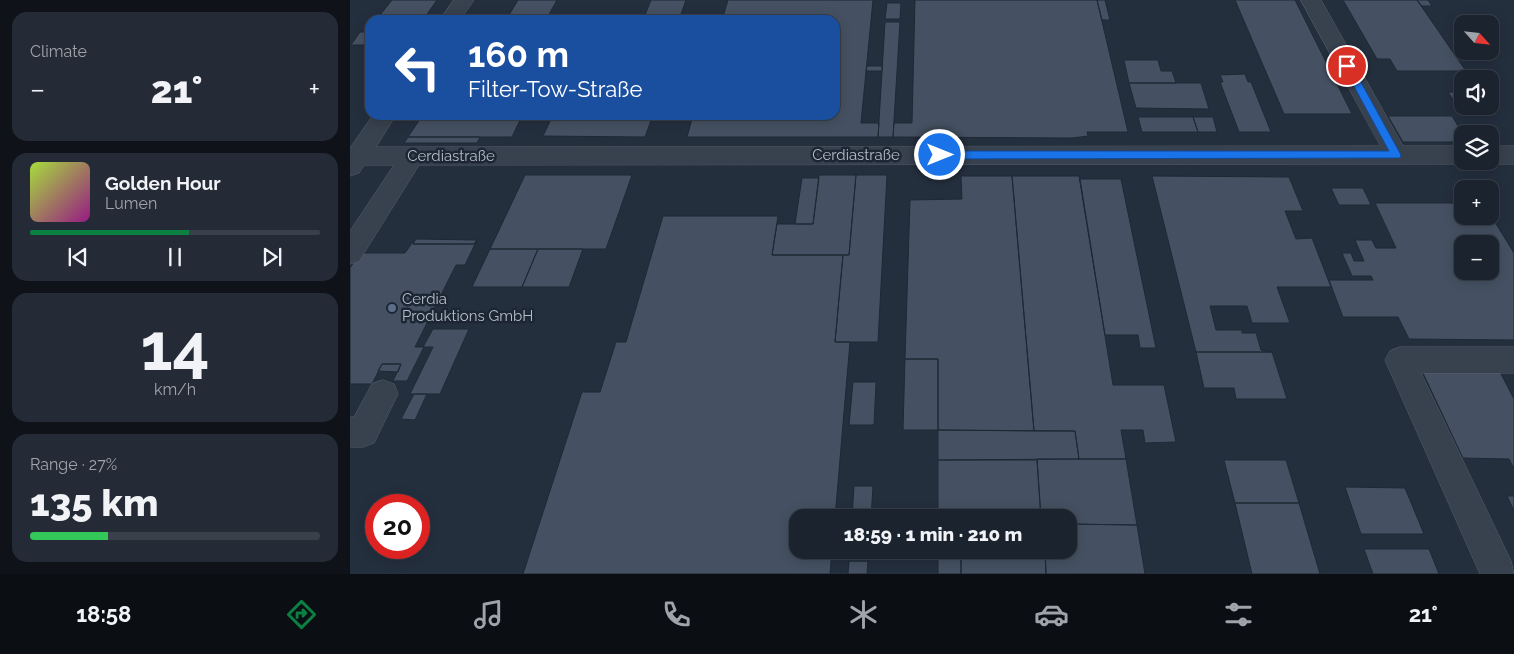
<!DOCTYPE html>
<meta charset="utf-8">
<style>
:root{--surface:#1b232e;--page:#242b36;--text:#f1f3f6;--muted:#a0a4aa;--line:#39404a;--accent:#0b8043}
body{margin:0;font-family:Raleway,sans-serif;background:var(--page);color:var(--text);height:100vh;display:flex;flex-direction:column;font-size:19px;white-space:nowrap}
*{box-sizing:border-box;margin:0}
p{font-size:16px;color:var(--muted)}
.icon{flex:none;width:28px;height:28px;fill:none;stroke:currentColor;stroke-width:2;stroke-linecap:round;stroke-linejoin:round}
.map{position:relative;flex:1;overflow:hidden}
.sheet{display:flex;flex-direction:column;gap:12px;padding:12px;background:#0f1319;width:350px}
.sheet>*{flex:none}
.guide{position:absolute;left:15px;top:15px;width:475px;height:105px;border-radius:15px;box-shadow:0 2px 12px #0003,0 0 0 1px var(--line);background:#1a4fa0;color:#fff;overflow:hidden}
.needle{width:32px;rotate:117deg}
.fabs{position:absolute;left:1104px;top:15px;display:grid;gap:10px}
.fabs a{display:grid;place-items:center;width:45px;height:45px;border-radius:10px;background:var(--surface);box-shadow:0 2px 12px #0003,0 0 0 1px var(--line);font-size:25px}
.speed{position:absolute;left:15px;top:494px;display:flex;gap:10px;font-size:25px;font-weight:700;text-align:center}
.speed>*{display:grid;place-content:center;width:65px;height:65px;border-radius:50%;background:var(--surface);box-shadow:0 2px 12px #0003,0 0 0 1px var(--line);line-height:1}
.speed .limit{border:8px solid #d22;background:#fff;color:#111}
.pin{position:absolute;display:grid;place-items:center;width:42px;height:42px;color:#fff;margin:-21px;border:2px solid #fff;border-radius:50%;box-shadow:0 1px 5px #0007}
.me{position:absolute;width:55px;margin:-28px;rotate:90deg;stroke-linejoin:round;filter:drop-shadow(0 0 4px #0008)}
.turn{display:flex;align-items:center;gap:18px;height:105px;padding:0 20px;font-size:22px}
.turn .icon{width:65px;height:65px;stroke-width:2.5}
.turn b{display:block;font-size:35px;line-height:42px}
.big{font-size:38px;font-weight:800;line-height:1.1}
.sheet .card{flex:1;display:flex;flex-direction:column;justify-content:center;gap:8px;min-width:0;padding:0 18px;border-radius:15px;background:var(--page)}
.sheet .dial{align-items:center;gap:0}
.dial b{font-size:65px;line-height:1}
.song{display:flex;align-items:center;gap:15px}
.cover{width:60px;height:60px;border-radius:8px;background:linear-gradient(135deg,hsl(80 70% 55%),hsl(310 70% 35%))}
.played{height:5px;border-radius:2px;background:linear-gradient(90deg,var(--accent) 55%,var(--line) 55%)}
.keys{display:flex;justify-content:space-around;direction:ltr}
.heat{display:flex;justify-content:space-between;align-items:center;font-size:28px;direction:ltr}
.charge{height:8px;border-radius:4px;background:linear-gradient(90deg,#34c759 27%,var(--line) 0)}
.trip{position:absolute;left:439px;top:509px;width:288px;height:50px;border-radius:15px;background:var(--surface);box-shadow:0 2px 12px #0003,0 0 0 1px var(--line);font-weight:800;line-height:50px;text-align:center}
.tab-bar{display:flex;height:80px;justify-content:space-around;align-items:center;background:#0b0e12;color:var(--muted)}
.tab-bar .icon{width:35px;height:35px}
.tab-bar .selected{color:var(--accent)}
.tab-bar b{font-size:22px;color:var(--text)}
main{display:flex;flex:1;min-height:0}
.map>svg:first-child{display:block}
</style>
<main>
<section class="sheet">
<div class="card"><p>Climate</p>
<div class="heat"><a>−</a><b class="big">21°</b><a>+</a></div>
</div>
<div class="card">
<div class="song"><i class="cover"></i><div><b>Golden Hour</b><p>Lumen</p></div></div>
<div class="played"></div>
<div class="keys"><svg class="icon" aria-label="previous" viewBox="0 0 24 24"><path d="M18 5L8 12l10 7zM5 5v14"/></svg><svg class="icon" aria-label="pause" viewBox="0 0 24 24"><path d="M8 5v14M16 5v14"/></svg><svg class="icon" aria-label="next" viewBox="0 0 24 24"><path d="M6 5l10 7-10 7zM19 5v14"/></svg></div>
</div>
<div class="card dial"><b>14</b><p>km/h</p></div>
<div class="card"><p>Range · 27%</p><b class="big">135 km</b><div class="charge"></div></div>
</section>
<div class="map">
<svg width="1164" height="574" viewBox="0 0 1164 574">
<rect width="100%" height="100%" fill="#242f3e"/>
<path fill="#455162" stroke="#1f2835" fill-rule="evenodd" d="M42 0H87L73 20H26Z
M168 0H207L196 20H156Z
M301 0H336L329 20H293Z
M378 0H523L511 123H529L528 137H337L343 115H485V20H372Z
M565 0H747L778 132H737L738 136 722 138 543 137 544 123H562Z
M747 0H755L760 20H752Z
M885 0H945L1002 114H934Z
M993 0H1067L1116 71H1047L1040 59H1027Z
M1067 0H1078L1082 6H1072Z
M537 3H551L550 19H535Z
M535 22H550L543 137H528Z
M10 32H20V45H1Z
M774 60H808L811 71H822L826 83H779Z
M517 66H532V71H516Z
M895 74 898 82H901L921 132H889L870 82H873L870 75Z
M779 83H851L859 109 786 108Z
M1098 92H1110L1112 95V104H1106Z
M203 115H303L295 137 193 136Z
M72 116H95L94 118H171L162 137H58Z
M1038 116H1102L1113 134 1112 142H1053Z
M788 117H843L848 132H792Z
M843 117H863L867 132H848Z
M58 137H130L127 143H54Z
M175 175H282L256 249H140Z
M469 175H506L499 255H422L427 224H463Z
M506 175H537L528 342H485L493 255H499Z
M611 176H662L684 431 588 430V359H555L560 200 612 199Z
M662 176H729L763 385H814L826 442 795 443 793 430H771L776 459H729L725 431H684Z
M802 176 939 177 953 211H935L946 239 962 238 981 287H927L940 323H902L897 306H860L866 330H892V333H906L911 350 922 352H846Z
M452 178H469L463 224H445Z
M730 179H771L806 348H790L788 335H755Z
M981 188H1013L1021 205H989Z
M1025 203H1112V216H1140V214L1164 253V340L1059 339 1048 317H993L979 280H1023L1021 276H1002L992 253H1001L1004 261H1014L1005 240H1022L1026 248H1046ZM1112 244H1140V271H1112Z
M313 216H428L422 255H493L485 342H500L485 518H448V550H482L480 574H173L232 392H250L266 342H276Z
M65 239 63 244H124L127 240 115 265H106L65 347H74L57 381H43L51 364H32L22 384H0V268L10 253H55Z
M66 239 127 240 124 244H63Z
M140 249H188L172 287H122Z
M188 249H233L219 287H172Z
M83 329H119L90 394H60L83 347H73Z
M846 352H922L937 399H886L884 388H854Z
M555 359H588V430H553Z
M32 364H51L48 372 28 371Z
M1149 370 1164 399V469L1159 459 1113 458 1072 371Z
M503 382H526L524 425H499Z
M64 394H77L65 420 51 419Z
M588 430 725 431 729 459 588 460Z
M687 459H776L787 525 718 524V518H691Z
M588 460H687L691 518H588Z
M874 460H936L949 503H885Z
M504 486H523L521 518H502Z
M995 487 1055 488 1074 534H1011Z
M1157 496H1164V511Z
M885 503H949L970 574H902Z
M718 524 787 525 795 574H696L695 550H718Z
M1014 549H1079L1089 574H1023Z
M499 550H519L518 561H499Z
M588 550H611V574H588Z
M611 550H695L696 574H611Z
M499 561H518L517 574H498Z"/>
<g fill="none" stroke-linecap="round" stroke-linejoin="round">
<defs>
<path id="minor" d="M104 0H124L110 20H90Z
M951 0H971L1053 146H1112V161H1120L1112 164 69 165 9 261 0 264V231L44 165H14L9 173 0 176V148L23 115H46L26 147 1030 146Z
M1140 146H1164V164H1140L1132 161H1140Z
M1050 347H1164V373H1071L1161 561 1164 574H1130L1035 360 1040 351Z
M33 380 44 384 48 394 24 443 13 447H0V417H4L22 384Z"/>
</defs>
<use href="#minor" stroke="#565f6c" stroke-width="1"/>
<use href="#minor" fill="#38414e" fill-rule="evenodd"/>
</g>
<path fill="#1a73e8" stroke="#114b97" d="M994 64H1000L1002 66 1051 155 1050 158 590 159 585 155 590 151H1039L993 66Z"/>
<circle fill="#5c6f8a" stroke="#1d2633" stroke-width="2" cx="42" cy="308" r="5"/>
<g text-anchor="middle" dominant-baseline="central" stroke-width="5" stroke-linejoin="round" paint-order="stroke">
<g font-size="15" fill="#b4bcc9" stroke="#1d2633">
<text x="506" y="155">Cerdiastraße</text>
<text x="101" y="156">Cerdiastraße</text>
</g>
<g font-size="15" fill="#b4bcc9" stroke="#1d2633" text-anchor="start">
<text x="52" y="299">Cerdia<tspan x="52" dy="17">Produktions GmbH</tspan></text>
</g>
</g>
</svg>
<div class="fabs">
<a><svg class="needle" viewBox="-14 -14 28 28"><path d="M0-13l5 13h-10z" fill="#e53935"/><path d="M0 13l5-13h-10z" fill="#a0a4aa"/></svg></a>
<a><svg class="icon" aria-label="sound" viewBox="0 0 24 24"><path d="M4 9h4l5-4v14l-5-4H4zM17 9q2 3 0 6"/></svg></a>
<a><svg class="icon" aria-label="layers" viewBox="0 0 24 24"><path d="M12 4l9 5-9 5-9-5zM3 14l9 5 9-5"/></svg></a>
<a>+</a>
<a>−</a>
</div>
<div class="speed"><div class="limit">20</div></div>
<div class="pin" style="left:997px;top:66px;background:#d93025"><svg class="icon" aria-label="arrive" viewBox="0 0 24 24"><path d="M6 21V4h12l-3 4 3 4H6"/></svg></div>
<svg class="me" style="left:590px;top:155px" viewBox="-20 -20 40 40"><circle r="17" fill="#1a73e8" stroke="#fff" stroke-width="3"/><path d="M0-11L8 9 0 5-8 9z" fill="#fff"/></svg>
<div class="trip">18:59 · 1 min · 210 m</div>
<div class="guide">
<div class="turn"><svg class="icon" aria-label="left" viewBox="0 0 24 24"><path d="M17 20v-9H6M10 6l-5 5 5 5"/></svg><div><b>160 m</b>Filter-Tow-Straße</div></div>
</div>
</div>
</main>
<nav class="tab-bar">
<b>18:58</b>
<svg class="icon selected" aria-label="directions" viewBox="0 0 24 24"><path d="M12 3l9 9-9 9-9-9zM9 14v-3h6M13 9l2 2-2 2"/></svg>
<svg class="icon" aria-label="music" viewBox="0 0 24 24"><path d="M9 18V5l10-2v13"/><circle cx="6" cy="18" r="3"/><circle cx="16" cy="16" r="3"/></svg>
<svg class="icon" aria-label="phone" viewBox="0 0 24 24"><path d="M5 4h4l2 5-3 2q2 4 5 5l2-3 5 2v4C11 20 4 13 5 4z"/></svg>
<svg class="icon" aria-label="climate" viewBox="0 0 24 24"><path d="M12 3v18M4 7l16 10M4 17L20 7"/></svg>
<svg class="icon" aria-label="car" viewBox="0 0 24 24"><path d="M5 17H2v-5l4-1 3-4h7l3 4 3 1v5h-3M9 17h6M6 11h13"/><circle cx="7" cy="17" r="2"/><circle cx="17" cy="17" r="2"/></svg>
<svg class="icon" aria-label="filters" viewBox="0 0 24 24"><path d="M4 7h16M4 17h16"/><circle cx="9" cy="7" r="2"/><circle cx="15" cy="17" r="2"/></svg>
<b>21°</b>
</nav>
